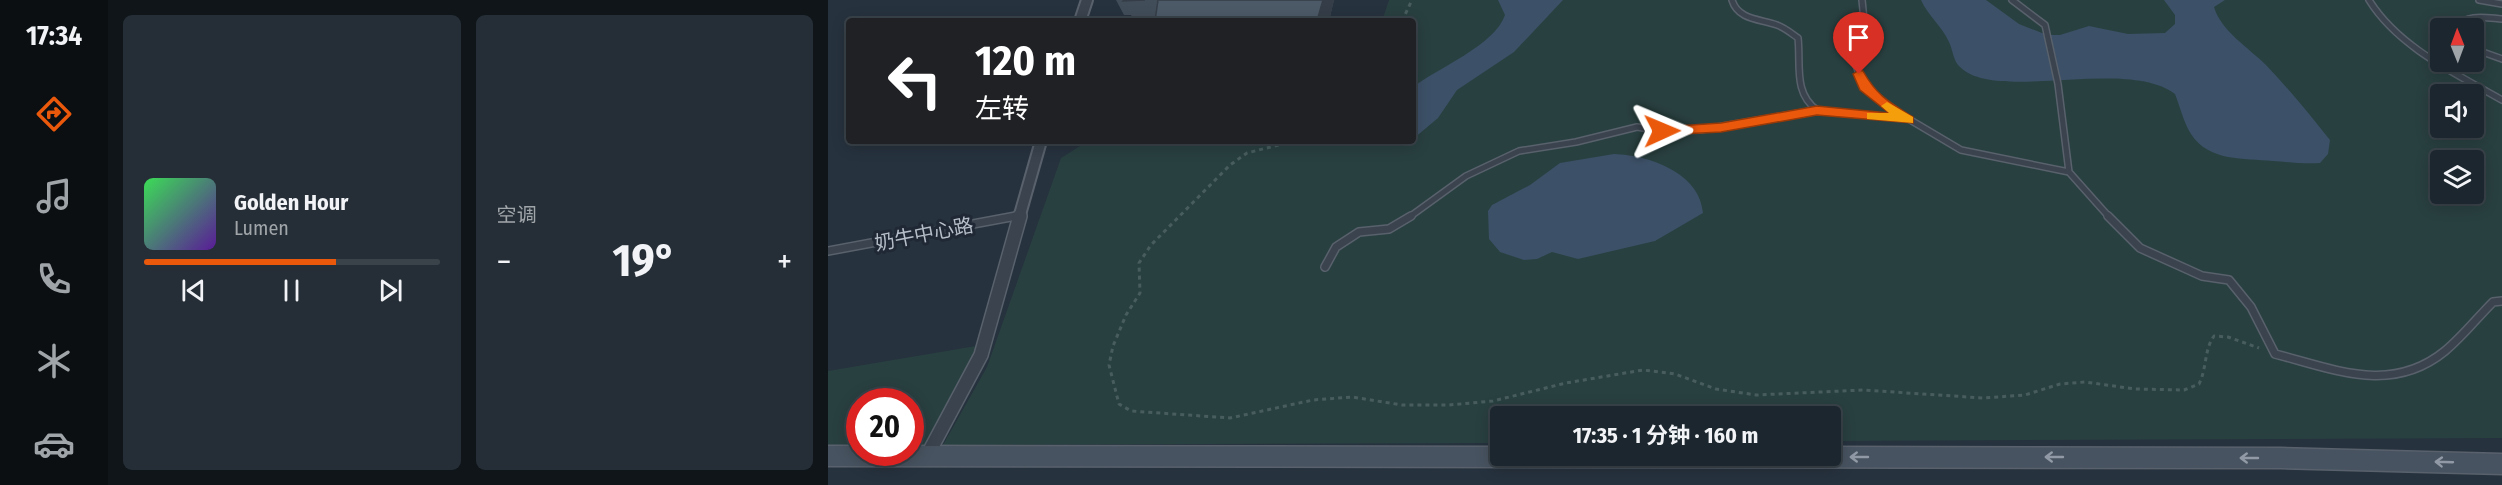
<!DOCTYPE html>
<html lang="zh">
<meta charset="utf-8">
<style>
:root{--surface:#1c262e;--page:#252e36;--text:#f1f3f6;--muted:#a0a5aa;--line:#3a434a;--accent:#ea580c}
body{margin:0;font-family:"Fira Sans Condensed","Noto Sans SC",sans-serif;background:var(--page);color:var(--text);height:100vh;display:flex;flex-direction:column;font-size:22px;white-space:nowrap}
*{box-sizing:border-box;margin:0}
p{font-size:20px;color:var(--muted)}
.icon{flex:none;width:33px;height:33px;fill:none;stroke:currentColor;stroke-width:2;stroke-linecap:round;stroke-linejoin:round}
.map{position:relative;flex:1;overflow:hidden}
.panel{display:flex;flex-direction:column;gap:15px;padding:15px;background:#0f1519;width:720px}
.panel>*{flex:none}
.top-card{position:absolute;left:18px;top:18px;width:570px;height:126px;border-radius:6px;box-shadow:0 3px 15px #0003,0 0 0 2px var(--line);background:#202124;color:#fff;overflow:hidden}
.needle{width:39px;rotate:359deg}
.fabs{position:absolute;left:1602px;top:18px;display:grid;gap:12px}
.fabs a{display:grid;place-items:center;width:54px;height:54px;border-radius:6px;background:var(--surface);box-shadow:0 3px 15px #0003,0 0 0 2px var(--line);font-size:30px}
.speed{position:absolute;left:18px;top:388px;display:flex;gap:12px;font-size:30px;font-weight:700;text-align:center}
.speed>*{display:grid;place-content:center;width:78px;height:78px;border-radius:50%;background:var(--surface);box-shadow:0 3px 15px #0003,0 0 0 2px var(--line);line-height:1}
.speed .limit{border:9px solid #d22;background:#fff;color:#111}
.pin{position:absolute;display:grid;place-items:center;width:51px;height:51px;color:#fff;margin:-62px -26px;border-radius:50% 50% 50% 0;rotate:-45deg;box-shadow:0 0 6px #0007}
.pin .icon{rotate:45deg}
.me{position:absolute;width:66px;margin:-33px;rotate:89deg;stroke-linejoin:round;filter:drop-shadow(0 0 4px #0008)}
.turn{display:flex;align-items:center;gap:21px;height:126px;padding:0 30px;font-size:27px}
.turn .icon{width:78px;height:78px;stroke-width:2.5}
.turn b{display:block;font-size:42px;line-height:51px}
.big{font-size:45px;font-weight:700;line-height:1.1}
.panel .card{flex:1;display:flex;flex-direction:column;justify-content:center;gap:9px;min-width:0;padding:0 21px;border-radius:9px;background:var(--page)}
.song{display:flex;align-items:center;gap:18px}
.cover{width:72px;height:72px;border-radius:9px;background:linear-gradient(135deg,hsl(130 70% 55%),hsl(270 70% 35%))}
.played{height:6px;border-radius:3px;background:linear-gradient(90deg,var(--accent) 65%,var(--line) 65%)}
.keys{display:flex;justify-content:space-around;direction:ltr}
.heat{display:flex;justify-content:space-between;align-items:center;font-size:33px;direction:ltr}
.panel .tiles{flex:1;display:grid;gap:15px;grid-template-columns:repeat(2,1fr)}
.trip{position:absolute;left:662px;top:406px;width:351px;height:60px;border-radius:6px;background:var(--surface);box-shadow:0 3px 15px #0003,0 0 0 2px var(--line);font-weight:700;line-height:60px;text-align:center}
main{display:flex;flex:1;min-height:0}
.tab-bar{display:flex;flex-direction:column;width:108px;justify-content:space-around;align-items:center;background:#0b0f12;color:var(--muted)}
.tab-bar .icon{width:42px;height:42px}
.tab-bar .selected{color:var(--accent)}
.tab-bar b{font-size:27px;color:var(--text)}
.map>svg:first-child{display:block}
</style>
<main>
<nav class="tab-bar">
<b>17:34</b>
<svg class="icon selected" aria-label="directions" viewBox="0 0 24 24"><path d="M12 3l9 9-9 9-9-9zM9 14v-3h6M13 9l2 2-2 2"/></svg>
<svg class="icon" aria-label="music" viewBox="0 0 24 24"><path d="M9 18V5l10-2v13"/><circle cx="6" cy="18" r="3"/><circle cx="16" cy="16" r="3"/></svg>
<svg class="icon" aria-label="phone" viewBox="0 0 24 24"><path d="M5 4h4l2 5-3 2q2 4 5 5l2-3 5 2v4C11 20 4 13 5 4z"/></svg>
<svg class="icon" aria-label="climate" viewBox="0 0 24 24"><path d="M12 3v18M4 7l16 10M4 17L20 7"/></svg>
<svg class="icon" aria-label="car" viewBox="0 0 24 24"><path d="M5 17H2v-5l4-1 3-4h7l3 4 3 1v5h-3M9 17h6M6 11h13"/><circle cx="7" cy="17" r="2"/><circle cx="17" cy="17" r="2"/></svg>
</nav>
<section class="panel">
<div class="tiles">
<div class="card">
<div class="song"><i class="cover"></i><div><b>Golden Hour</b><p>Lumen</p></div></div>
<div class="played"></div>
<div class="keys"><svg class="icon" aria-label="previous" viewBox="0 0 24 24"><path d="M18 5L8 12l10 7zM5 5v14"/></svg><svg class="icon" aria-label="pause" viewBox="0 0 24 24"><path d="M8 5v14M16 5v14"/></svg><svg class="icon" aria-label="next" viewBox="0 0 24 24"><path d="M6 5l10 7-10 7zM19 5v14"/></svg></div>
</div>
<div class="card"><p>空调</p>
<div class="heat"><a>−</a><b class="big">19°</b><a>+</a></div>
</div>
</div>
</section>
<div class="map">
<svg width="1674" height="485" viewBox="0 0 1674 485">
<rect width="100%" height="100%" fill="#26323e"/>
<path fill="#294040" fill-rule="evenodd" d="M561 0H1674V438L1002 441V417H672V443L115 445 159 367 233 158 260 141H585V21H554ZM1612 28H1646V62H1612ZM1612 94H1646V128H1612ZM1612 160H1646V194H1612Z
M148 346 145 357 99 443 90 450H83L82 402H32L31 449H0V371Z"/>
<path fill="#3c5067" d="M670 0H735L686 52 629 90 610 118 585 139V87C610 68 667 45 677 15Z
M1093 0H1158L1191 24 1219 35H1232L1261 26 1300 34 1337 33 1347 24V15L1336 0H1397L1386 7C1393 31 1421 48 1438 65 1461 89 1482 115 1502 140L1500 154 1492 163C1475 164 1461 162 1445 161 1416 158 1381 162 1363 134 1356 123 1352 107 1347 94 1298 57 1168 103 1132 67 1125 61 1125 50 1121 42 1114 26 1100 16 1093 0Z
M786 154C821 155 872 173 875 213L827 241 750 259 724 252 709 259 696 260 672 252 661 239 660 211 664 205 702 185 732 163Z"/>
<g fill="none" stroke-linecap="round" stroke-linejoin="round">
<defs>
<path id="lane-far1" d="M904 0C910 20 932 19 949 25 957 28 963 33 970 38 973 64 965 93 989 110L1077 119
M1034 0 1037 30 1026 60 1036 87 1057 105 1133 150 1241 172
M1184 0 1217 25 1230 84 1241 172 1282 218
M1541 0C1570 47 1627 73 1674 100
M1651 0 1674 4
M1628 28C1638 13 1659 18 1674 19
M1646 49 1674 59
M180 218 191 216
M580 218 638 176 691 151 748 142 809 127 834 131 872 130 989 110"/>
<path id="lane" d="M1280 216 1312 248 1374 276 1401 280 1423 307 1447 354C1506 369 1563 395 1617 351 1634 337 1649 318 1665 302L1674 301
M0 251 188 216
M497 267 508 247 531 232 561 229 583 216"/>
<path id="street-far1" d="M252 21 259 0
M191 218 213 141"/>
<path id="street" d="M99 456 153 355 192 216"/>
<path id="secondary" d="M0 446H32V453H82V446L672 447V456H1002V447L1453 448 1674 454V474L1453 468 0 466Z"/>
</defs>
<use href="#lane-far1" stroke="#58616c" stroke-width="8"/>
<use href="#lane" stroke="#58616c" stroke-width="10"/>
<use href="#street-far1" stroke="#58616c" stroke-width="14"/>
<use href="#street" stroke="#58616c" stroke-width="16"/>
<use href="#secondary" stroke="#58616c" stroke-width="3"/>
<path stroke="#485d5e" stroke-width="3" stroke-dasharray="4 4" stroke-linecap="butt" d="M574 21 584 0
M466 141 419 153 402 165 323 245 311 263 312 293 298 315 285 346 281 365 291 404 303 411 402 418 485 400 524 397 574 405H621L665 401 738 383 815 370 847 374 888 389 928 395 1035 390 1155 398 1197 395 1232 384 1257 382 1307 389 1356 390 1371 384C1379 368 1376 350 1386 336L1400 337 1431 348"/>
<use href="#lane-far1" stroke="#3a434e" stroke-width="5"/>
<use href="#lane" stroke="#3a434e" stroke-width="7"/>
<use href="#street-far1" stroke="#3a434e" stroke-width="10"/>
<use href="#street" stroke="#3a434e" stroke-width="13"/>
<use href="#secondary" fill="#485361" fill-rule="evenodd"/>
</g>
<path fill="#414d59" d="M288 0H506L501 21 328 19 306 20 303 15H296Z"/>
<path fill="#353e48" d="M495 0H506L501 21H489Z"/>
<path fill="#4c5967" stroke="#353e48" stroke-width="1.5" d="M296 0H317L295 1Z
M330 0H495L489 21H327Z"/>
<defs><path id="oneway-shaft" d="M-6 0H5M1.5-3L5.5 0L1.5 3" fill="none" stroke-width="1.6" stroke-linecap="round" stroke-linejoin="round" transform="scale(1.5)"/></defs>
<g stroke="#9099a5">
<use href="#oneway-shaft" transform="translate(1031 457) rotate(-180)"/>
<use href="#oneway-shaft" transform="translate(1226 457) rotate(-180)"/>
<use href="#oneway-shaft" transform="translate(1421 458) rotate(-180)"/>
<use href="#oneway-shaft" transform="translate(1616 462) rotate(-178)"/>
</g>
<path fill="#ea580c" stroke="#983908" stroke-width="1.5" d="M1031 70 1035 71C1049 96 1061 102 1085 117V123L989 115 893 132 834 135 827 131 834 127 893 123 989 106 1061 113 1032 90 1025 74Z"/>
<path fill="#f59e0b" d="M1059 102 1085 117V123L1039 119V113H1061L1053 106Z"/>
<g text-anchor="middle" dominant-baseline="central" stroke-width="6" stroke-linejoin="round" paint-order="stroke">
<g font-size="20" fill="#b6bec9" stroke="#1f2834">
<text transform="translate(96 234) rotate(-11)">奶牛中心路</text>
</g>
</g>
</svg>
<div class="fabs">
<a><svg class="needle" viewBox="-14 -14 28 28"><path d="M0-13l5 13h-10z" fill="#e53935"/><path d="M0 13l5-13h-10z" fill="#a0a5aa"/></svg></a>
<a><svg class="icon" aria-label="sound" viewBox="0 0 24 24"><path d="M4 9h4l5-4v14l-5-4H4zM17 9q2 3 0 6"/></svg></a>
<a><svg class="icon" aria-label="layers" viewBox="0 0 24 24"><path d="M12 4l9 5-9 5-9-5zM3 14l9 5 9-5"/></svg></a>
</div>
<div class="speed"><div class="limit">20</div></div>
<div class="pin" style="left:1031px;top:74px;background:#d93025"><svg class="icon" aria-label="arrive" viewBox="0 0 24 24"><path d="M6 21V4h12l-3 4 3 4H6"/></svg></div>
<svg class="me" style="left:834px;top:131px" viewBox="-20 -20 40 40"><path d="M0-17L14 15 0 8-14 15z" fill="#ea580c" stroke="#fff" stroke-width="4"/></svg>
<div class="trip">17:35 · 1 分钟 · 160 m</div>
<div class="top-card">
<div class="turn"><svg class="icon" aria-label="left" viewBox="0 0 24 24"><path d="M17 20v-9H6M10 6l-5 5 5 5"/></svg><div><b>120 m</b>左转</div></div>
</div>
</div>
</main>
